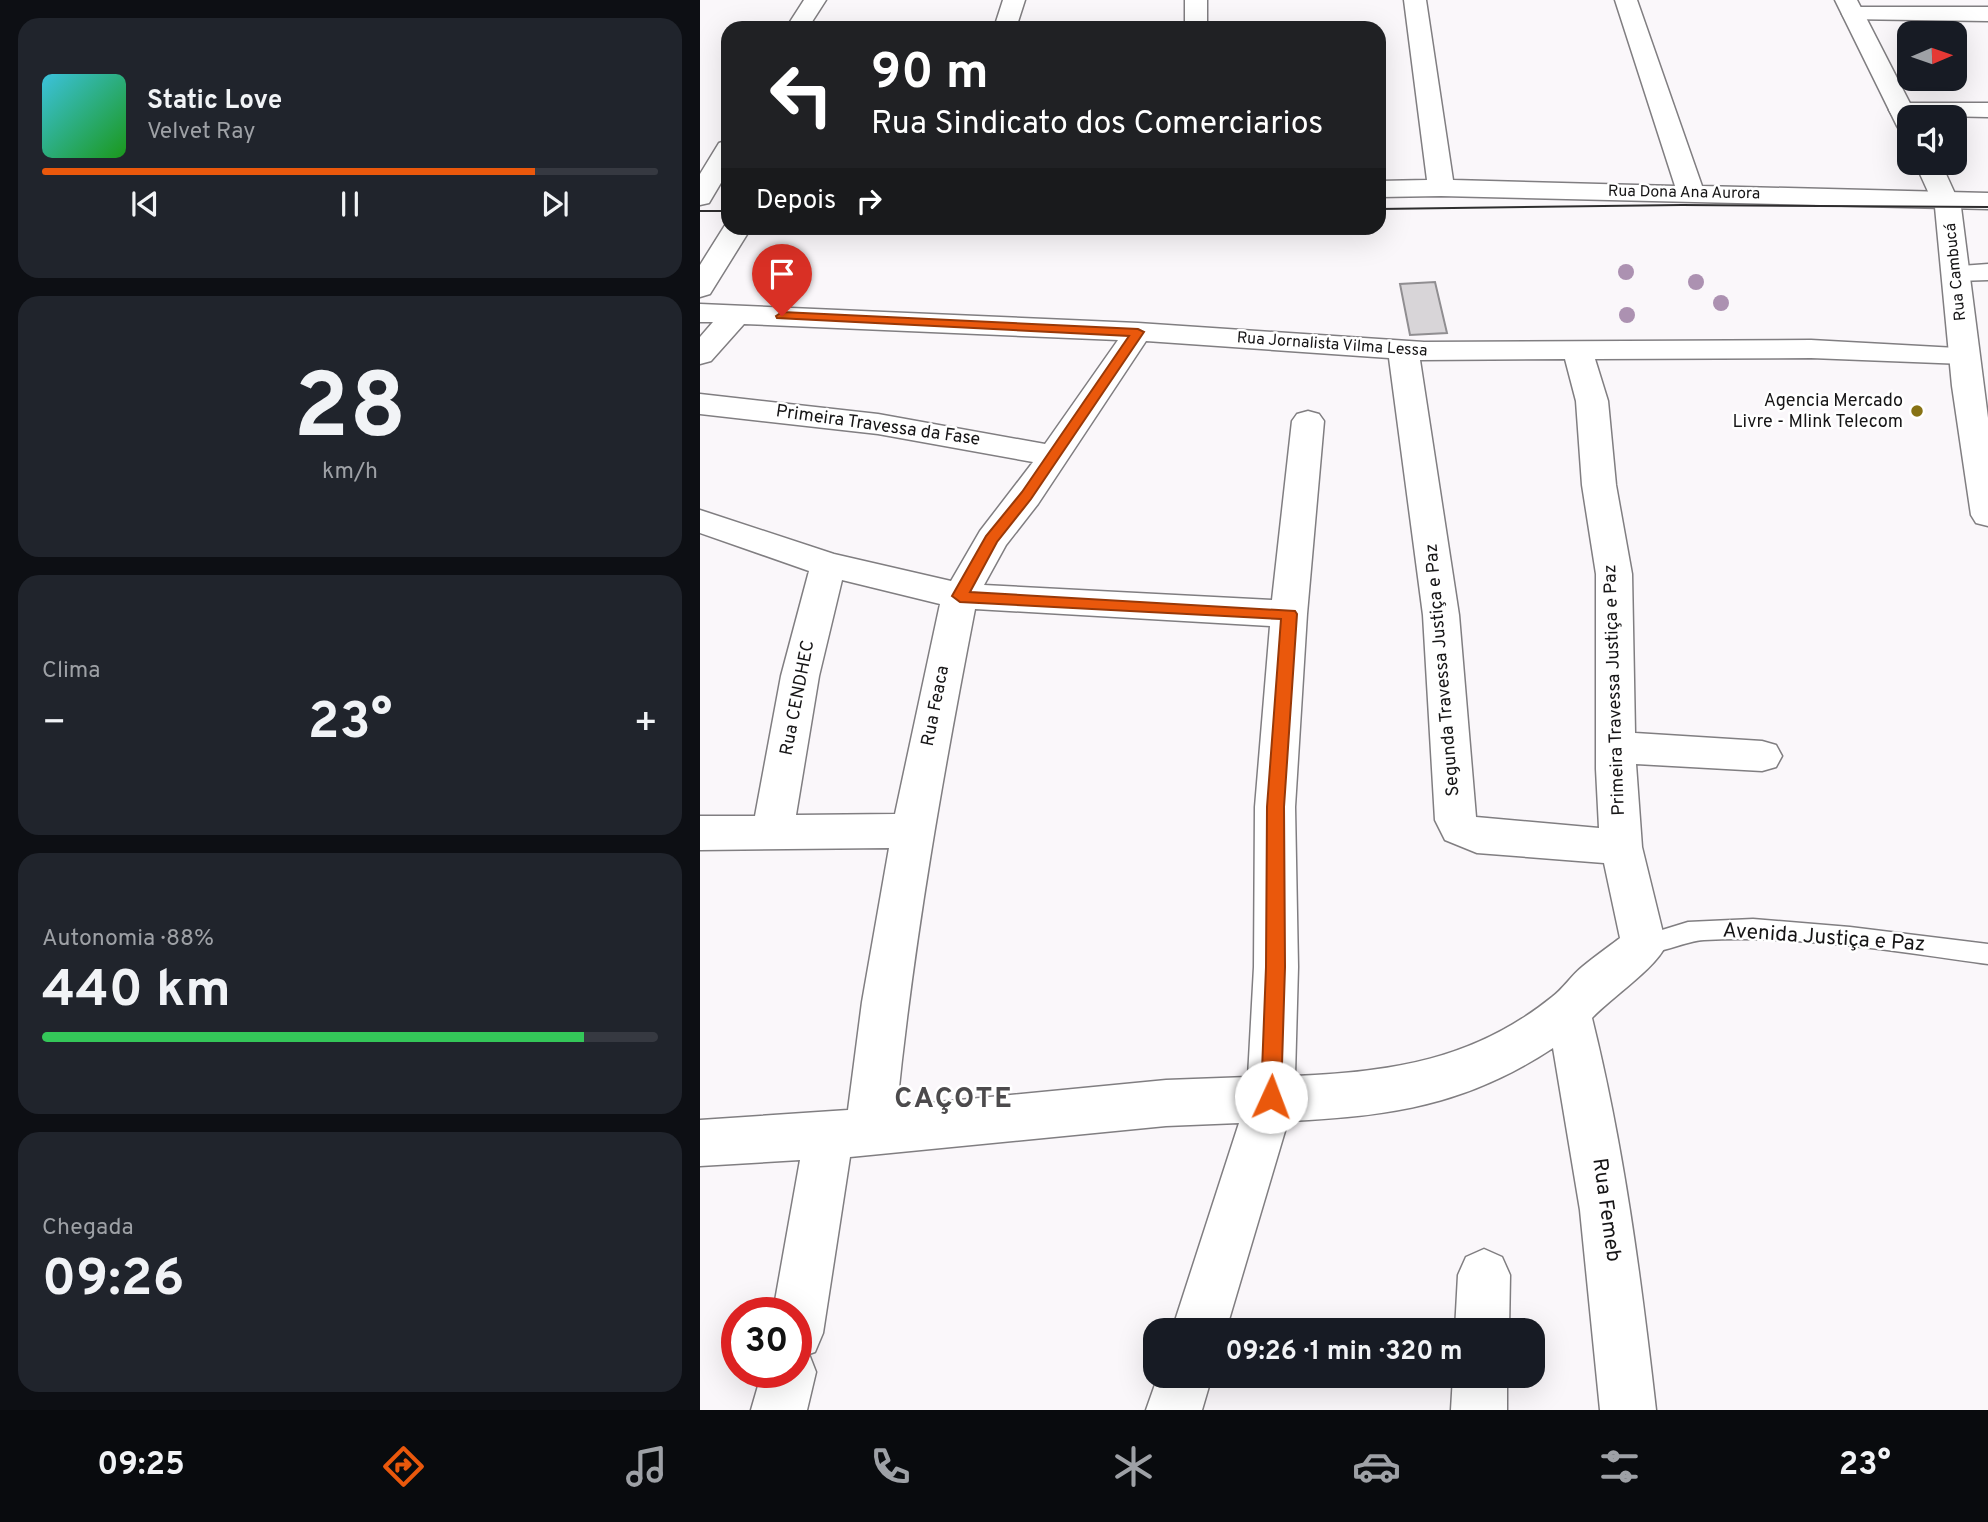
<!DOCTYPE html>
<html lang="pt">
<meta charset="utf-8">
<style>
:root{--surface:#171b24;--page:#20242c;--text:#f1f3f6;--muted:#9ea1a6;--line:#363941;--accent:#ea580c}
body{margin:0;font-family:Overpass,sans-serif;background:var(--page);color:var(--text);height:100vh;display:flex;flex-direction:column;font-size:26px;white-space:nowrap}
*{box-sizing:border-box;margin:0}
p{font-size:23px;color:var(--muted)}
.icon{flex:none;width:38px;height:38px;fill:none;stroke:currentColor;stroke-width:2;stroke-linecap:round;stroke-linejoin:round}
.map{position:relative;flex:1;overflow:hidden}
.details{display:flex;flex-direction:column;gap:18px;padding:18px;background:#0d0f14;width:700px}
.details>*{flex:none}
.hud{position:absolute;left:21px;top:21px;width:665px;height:214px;border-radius:21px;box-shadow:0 7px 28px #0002;background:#202124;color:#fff;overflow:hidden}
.needle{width:46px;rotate:88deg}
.tools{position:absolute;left:1197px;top:21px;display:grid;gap:14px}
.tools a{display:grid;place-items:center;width:70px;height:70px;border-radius:14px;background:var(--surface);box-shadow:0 7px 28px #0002;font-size:35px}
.speed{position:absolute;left:21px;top:1297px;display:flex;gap:14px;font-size:35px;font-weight:700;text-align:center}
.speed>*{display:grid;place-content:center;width:91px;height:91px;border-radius:50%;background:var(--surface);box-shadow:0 7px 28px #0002;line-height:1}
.speed .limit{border:10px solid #d22;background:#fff;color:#111}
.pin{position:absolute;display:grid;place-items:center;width:60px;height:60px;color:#fff;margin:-72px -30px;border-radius:50% 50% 50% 0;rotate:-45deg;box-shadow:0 0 7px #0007}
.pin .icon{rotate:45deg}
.me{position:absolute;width:77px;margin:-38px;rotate:2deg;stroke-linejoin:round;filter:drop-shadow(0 0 5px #0008)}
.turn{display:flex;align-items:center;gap:24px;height:147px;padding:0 35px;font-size:32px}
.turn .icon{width:91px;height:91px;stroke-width:2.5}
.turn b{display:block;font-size:49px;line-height:60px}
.then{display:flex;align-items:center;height:66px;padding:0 35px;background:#0003;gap:14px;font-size:26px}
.big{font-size:52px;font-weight:700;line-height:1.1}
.details .card{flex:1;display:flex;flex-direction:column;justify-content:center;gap:10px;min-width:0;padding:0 24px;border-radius:21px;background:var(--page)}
.details .dial{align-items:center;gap:0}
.dial b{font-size:91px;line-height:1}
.song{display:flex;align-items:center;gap:21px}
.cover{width:84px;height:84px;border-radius:10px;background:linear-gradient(135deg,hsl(190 70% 55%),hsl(120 70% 35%))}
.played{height:7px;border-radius:4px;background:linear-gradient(90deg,var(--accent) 80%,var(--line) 80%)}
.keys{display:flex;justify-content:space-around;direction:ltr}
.heat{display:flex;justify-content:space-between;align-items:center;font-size:38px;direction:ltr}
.charge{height:10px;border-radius:5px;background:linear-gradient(90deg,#34c759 88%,var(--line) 0)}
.trip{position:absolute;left:443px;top:1318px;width:402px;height:70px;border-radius:21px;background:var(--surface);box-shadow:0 7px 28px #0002;font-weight:700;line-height:70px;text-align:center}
.menu{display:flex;height:112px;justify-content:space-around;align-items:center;background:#090b0e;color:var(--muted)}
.menu .icon{width:49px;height:49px}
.menu .current{color:var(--accent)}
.menu b{font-size:32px;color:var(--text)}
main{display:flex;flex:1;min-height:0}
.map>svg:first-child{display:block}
</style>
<main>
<section class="details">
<div class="card">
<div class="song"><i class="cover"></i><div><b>Static Love</b><p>Velvet Ray</p></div></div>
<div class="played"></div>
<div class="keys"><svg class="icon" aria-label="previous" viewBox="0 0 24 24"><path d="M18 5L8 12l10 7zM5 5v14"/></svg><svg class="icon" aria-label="pause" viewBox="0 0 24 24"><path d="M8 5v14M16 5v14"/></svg><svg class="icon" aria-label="next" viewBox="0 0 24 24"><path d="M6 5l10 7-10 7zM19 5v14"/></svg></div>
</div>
<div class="card dial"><b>28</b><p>km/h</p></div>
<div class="card"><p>Clima</p>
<div class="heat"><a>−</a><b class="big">23°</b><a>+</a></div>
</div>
<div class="card"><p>Autonomia · 88%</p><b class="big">440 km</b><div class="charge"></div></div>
<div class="card"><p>Chegada</p><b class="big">09:26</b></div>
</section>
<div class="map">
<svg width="1288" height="1410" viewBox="0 0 1288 1410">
<rect width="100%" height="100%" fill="#faf7fa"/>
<path fill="#d8d5d8" stroke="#908e91" stroke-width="2" d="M735 282 747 333 710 335 700 284Z"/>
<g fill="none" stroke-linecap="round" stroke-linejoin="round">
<defs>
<path id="service" d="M1053 919 1150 927 1288 944V964C1194 951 1099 935 1004 940 984 941 952 958 936 952L933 945 936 938 988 922Z"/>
<path id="minor" d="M104 0H126L108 28H86Z
M303 0H325L316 28H294Z
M485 0H507V28H485Z
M704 0H726L753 180 975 186 915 0H937L1002 186 1288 193V209L741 196 679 197V181L727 180Z
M1153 7H1288V21L1145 19 1142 14 1145 9Z
M1201 103H1288V117L1192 115 1189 110 1192 105Z
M28 140V171L9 203 0 205V174L19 143Z
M27 222 28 228H51L10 294 0 297V265Z
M1288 264V280L1257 281 1247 279 1243 273 1247 267Z
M0 304 438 323 724 342 1111 340 1275 349 1279 355 1275 361 1264 364 1111 358 895 359 908 401 916 485 932 574 935 733 1062 741 1076 745 1082 756 1076 767 1062 771 936 764 942 847 966 945C955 969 913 996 892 1018 924 1147 941 1278 956 1410H900L880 1210 853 1048C767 1105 689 1117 588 1121L526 1330H472L539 1123 466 1126 150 1157 123 1333 115 1352 109 1354 116 1372 107 1410H51L62 1372H96V1312H73L100 1160 0 1166V1120L148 1110 162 1002 189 848 0 850V816H55L81 676 109 571 0 533V510L134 554 251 581 280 531 333 462 178 434 0 414V394L178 414 345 444 418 340 44 324 11 361 0 364V337L13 322H0ZM446 341 689 358 723 615 735 820 745 840 777 853 904 863 920 938C908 947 894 957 882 967 871 976 863 989 852 997 774 1060 691 1072 595 1076L598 967 595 807 607 614 624 421 619 414 608 411 597 414 592 421 572 600 284 585 306 545 338 504ZM865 359 876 401 882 485 896 574V769L899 828 776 817 759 615 720 360ZM142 580 240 604 195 814 96 815 119 676ZM275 609 570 626 555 807 554 967 548 1077 466 1080 197 1106C214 939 243 774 275 609Z
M784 1249 802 1257 810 1275 809 1330H755L758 1275 766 1257Z
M458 1376H512L502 1410H446Z
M753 1376H807V1410H751Z"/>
<path id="secondary" d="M1135 0H1157L1217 117H1209V133L1200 131 1197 126Z
M1215 163H1241L1261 207 1288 418V526L1276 523 1271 515 1252 386 1235 207Z"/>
</defs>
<use href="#service" stroke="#807e81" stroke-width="3"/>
<use href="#minor" stroke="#807e81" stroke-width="3"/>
<use href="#secondary" stroke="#807e81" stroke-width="3"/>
<use href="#service" fill="#fff" fill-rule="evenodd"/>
<use href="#minor" fill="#fff" fill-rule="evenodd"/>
<use href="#secondary" fill="#fff" fill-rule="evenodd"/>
<path stroke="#2e2d2e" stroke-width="2" d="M679 209 982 205 1288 207
M0 211H28"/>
</g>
<g fill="#ac91b1">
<circle cx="926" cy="272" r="8"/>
<circle cx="996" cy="282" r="8"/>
<circle cx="1021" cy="303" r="8"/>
<circle cx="927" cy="315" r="8"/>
</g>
<path fill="#ea580c" stroke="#983908" stroke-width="2" d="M82 312 438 329 444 332 331 499 297 542 270 592 595 611 597 614 584 807 585 967 581 1097 578 1104 571 1107 564 1104 561 1097 566 967 567 807 581 619 260 602 252 596 286 536 322 492 429 336 77 318 76 316Z"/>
<circle fill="#877214" stroke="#fff" stroke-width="2.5" cx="1217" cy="411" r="7"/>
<g text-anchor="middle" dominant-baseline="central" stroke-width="5" stroke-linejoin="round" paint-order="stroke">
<g font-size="16" fill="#161516" stroke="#fff">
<text transform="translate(984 193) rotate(1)">Rua Dona Ana Aurora</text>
<text transform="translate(1256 272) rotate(-96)">Rua Cambucá</text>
<text transform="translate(632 345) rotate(4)">Rua Jornalista Vilma Lessa</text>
</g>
<g font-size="18" fill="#161516" stroke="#fff" text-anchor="end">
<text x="1203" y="401">Agencia Mercado<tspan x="1203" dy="21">Livre - Mlink Telecom</tspan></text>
</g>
<g font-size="18" fill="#161516" stroke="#fff">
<text transform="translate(178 426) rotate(8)">Primeira Travessa da Fase</text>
<text transform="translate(743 670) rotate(-95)">Segunda Travessa Justiça e Paz</text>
<text transform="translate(915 690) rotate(-92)">Primeira Travessa Justiça e Paz</text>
<text transform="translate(98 698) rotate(-79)">Rua CENDHEC</text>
<text transform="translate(236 706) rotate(-79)">Rua Feaca</text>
</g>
<g font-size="21" fill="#161516" stroke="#fff">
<text transform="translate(1124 938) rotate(4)">Avenida Justiça e Paz</text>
<text transform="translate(906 1210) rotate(82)">Rua Femeb</text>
</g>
<g font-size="28" font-weight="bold" letter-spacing="2" fill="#4c4a4c" stroke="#fff">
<text x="254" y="1100">CAÇOTE</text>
</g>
</g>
</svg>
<div class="tools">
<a><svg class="needle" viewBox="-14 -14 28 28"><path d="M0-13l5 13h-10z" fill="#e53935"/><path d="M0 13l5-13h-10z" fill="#9ea1a6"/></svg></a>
<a><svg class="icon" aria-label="sound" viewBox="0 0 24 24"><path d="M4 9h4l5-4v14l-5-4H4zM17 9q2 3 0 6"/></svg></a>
</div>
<div class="speed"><div class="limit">30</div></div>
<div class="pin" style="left:82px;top:316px;background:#d93025"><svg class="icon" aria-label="arrive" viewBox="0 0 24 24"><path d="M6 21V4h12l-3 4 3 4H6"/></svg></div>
<svg class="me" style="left:571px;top:1097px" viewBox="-20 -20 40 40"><circle r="19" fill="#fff"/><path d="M0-13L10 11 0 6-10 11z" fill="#ea580c"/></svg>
<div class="trip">09:26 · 1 min · 320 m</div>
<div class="hud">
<div class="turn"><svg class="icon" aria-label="left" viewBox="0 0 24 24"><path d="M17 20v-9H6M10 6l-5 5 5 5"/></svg><div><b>90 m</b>Rua Sindicato dos Comerciarios</div></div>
<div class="then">Depois<svg class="icon" aria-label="right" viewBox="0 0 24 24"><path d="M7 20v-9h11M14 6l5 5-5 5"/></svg></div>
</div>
</div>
</main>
<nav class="menu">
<b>09:25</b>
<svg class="icon current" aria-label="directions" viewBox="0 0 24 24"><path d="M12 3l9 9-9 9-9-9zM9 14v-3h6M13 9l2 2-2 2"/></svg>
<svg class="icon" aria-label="music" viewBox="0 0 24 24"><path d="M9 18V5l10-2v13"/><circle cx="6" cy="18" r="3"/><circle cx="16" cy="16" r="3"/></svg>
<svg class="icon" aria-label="phone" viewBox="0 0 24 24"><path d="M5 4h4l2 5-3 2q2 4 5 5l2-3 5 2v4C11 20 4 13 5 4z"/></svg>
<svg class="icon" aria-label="climate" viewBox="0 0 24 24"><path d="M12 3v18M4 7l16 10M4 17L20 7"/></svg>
<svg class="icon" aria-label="car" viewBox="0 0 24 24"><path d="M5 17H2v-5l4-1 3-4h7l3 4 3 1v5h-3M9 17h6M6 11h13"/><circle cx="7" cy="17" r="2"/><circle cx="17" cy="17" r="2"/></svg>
<svg class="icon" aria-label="filters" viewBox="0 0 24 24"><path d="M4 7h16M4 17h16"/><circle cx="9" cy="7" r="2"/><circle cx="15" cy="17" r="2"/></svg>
<b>23°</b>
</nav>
